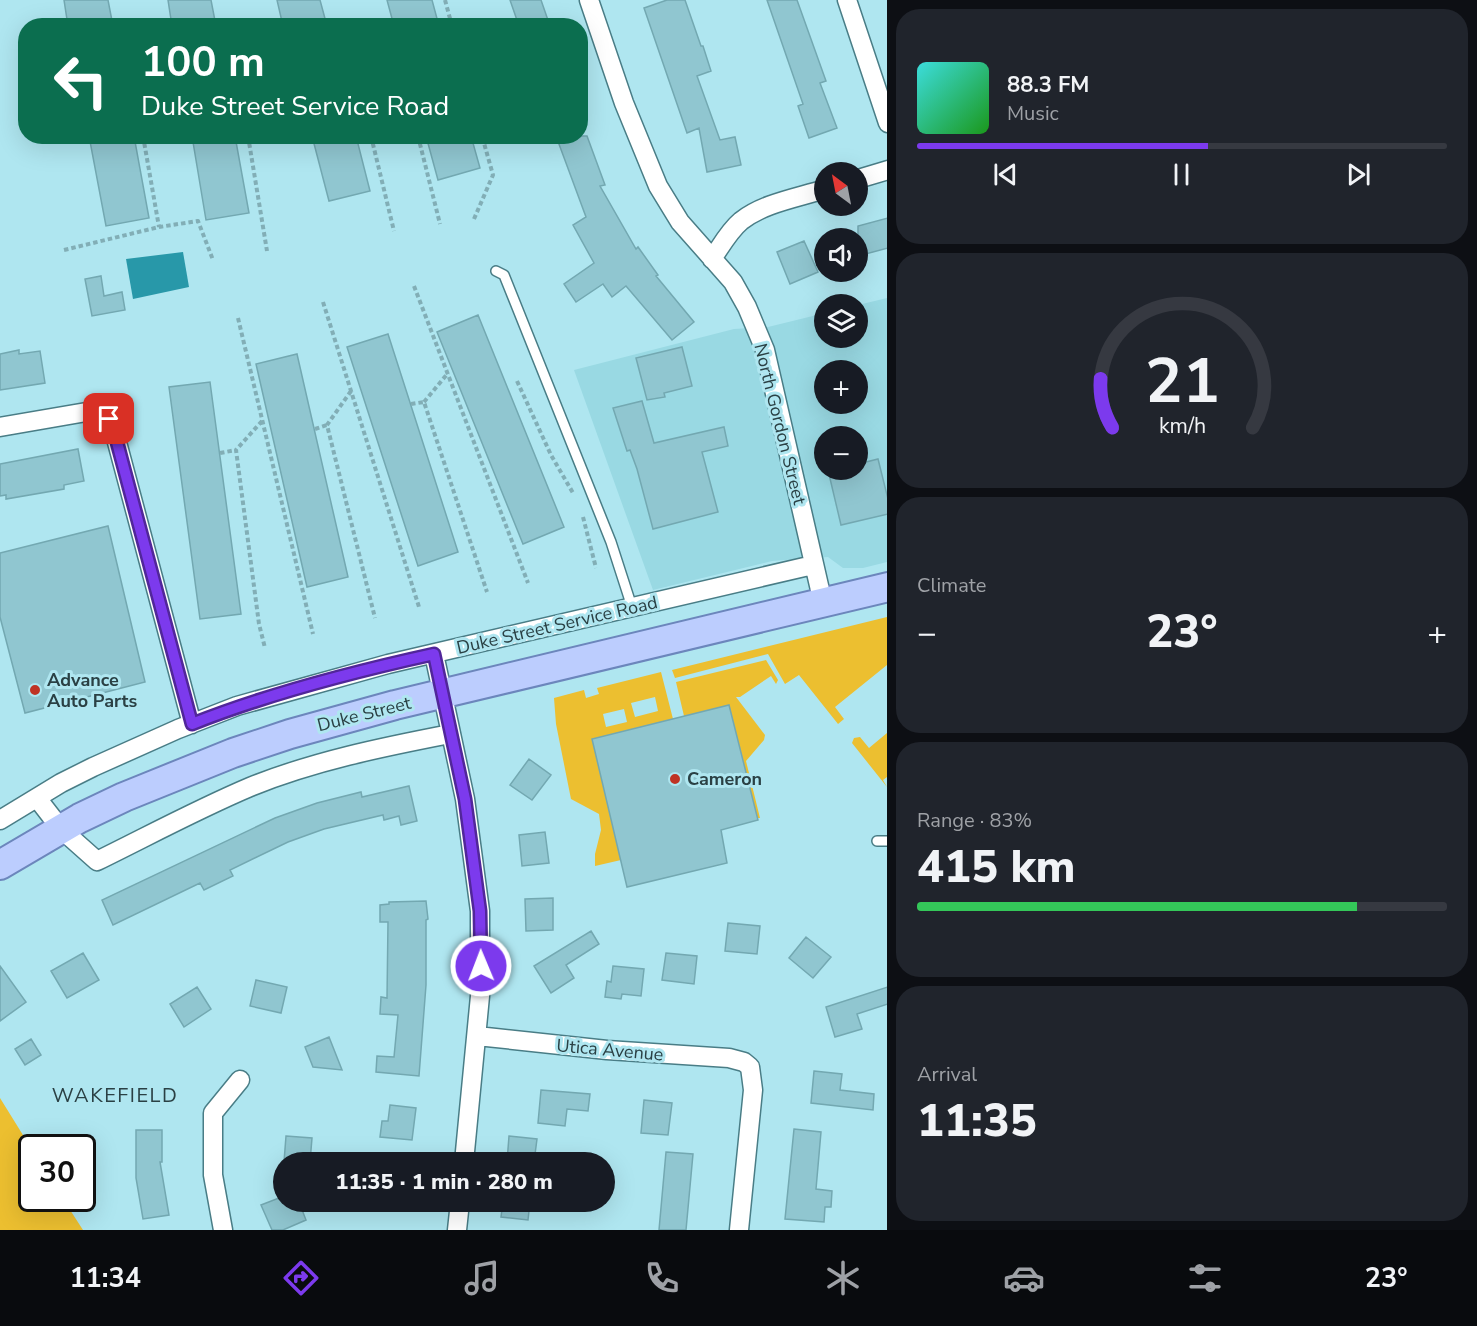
<!DOCTYPE html>
<meta charset="utf-8">
<style>
:root{--surface:#171b24;--page:#20242c;--text:#f1f3f6;--muted:#9ea1a6;--line:#363941;--accent:#7c3aed}
body{margin:0;font-family:"Nunito Sans",sans-serif;background:var(--page);color:var(--text);height:100vh;display:flex;flex-direction:column;font-size:22px;white-space:nowrap}
*{box-sizing:border-box;margin:0}
p{font-size:20px;color:var(--muted)}
.icon{flex:none;width:33px;height:33px;fill:none;stroke:currentColor;stroke-width:2;stroke-linecap:round;stroke-linejoin:round}
.map{position:relative;flex:1;overflow:hidden}
.panel{display:flex;flex-direction:column;gap:9px;padding:9px;background:#0d0f14;width:590px}
.panel>*{flex:none}
.guide{position:absolute;left:18px;top:18px;width:570px;height:126px;border-radius:24px;box-shadow:0 6px 24px #0002;background:#0b6e4f;color:#fff;overflow:hidden}
.needle{width:39px;rotate:328deg}
.controls{position:absolute;left:814px;top:162px;display:grid;gap:12px}
.controls a{display:grid;place-items:center;width:54px;height:54px;border-radius:50%;background:var(--surface);box-shadow:0 6px 24px #0002;font-size:30px}
.speed{position:absolute;left:18px;top:1134px;display:flex;gap:12px;font-size:30px;font-weight:700;text-align:center}
.speed>*{display:grid;place-content:center;width:78px;height:78px;border-radius:50%;background:var(--surface);box-shadow:0 6px 24px #0002;line-height:1}
.speed .limit{border:3px solid #111;border-radius:9px;background:#fff;color:#111}
.pin{position:absolute;display:grid;place-items:center;width:51px;height:51px;color:#fff;margin:-26px;border-radius:12px;box-shadow:0 3px 9px #0006}
.me{position:absolute;width:66px;margin:-33px;rotate:359deg;stroke-linejoin:round;filter:drop-shadow(0 0 4px #0008)}
.turn{display:flex;align-items:center;gap:21px;height:126px;padding:0 24px;font-size:27px}
.turn .icon{width:78px;height:78px;stroke-width:2.5}
.turn b{display:block;font-size:42px;line-height:51px}
.big{font-size:45px;font-weight:800;line-height:1.1}
.panel .widget{flex:1;display:flex;flex-direction:column;justify-content:center;gap:9px;min-width:0;padding:0 21px;border-radius:24px;background:var(--page)}
.panel .dial{align-items:center;gap:0}
.dial svg{height:156px;overflow:visible;fill:none;stroke:var(--line);stroke-width:7;stroke-linecap:round;text-anchor:middle}
.dial text{fill:var(--text);stroke:none}
.song{display:flex;align-items:center;gap:18px}
.cover{width:72px;height:72px;border-radius:9px;background:linear-gradient(135deg,hsl(180 70% 55%),hsl(120 70% 35%))}
.played{height:6px;border-radius:3px;background:linear-gradient(90deg,var(--accent) 55%,var(--line) 55%)}
.keys{display:flex;justify-content:space-around;direction:ltr}
.heat{display:flex;justify-content:space-between;align-items:center;font-size:33px;direction:ltr}
.charge{height:9px;border-radius:4px;background:linear-gradient(90deg,#34c759 83%,var(--line) 0)}
.trip{position:absolute;left:273px;top:1152px;width:342px;height:60px;border-radius:30px;background:var(--surface);box-shadow:0 6px 24px #0002;font-weight:800;line-height:60px;text-align:center}
.tab-bar{display:flex;height:96px;justify-content:space-around;align-items:center;background:#090b0e;color:var(--muted)}
.tab-bar .icon{width:42px;height:42px}
.tab-bar .on{color:var(--accent)}
.tab-bar b{font-size:27px;color:var(--text)}
main{display:flex;flex:1;min-height:0}
.map>svg:first-child{display:block}
</style>
<main>
<div class="map">
<svg width="888" height="1230" viewBox="0 0 888 1230">
<rect width="100%" height="100%" fill="#afe6f0"/>
<path fill="#99d9e3" fill-rule="evenodd" d="M887 298V562L863 568H843L828 557 772 561 653 590 574 370 734 329 768 327 825 313V338H858V305ZM825 370H858V404H825ZM825 436H858V470H825Z"/>
<path fill="#ecbf30" fill-rule="evenodd" d="M887 617V665L835 707 844 719 838 724 799 675 785 684 768 654 675 678 672 670Z
M766 660 778 680 776 684 771 676 740 697H736L765 735 764 740 746 761 760 818H757L684 716 676 682Z
M661 672 673 719 621 860 595 866V854L601 830 599 814 571 799 556 724 554 698 584 690 586 698 599 694 597 688ZM655 697 658 711 635 717 631 703ZM624 709 627 722 606 727 603 714Z
M887 733V777L883 780 887 787 852 743 854 738 860 737 869 748Z
M0 1098 31 1148 32 1198 63 1199 83 1230H0Z"/>
<path fill="#2898a9" d="M183 252 189 287 133 299 126 259Z"/>
<path fill="#90c6d0" stroke="#73a8b1" stroke-width="1.5" d="M64 0H108L113 26H68Z
M168 0H211L216 26H172Z
M277 0H320L327 26H283Z
M387 0H432L439 26H394Z
M510 0H541L550 26H519Z
M667 0H685L701 46H703L711 71 697 76 720 140 735 137 741 165 707 172 699 128 687 133 644 8Z
M767 0H797L826 81 820 83 837 128 809 138 798 106 803 104Z
M89 136H134L149 218 106 226Z
M192 136H235L249 213 206 220Z
M312 136H356L370 191 329 201Z
M426 136H471L480 168 438 180Z
M556 136H587L605 185 600 186 636 249 638 247 658 275 656 276 694 322 672 340 626 286 612 297 603 284 576 302 564 284 594 263 573 225 586 217Z
M888 218V248L858 256V226Z
M804 241 818 272 790 284 777 252Z
M101 276 104 296 122 292 125 310 92 316 85 279Z
M478 315 564 527 523 544 437 332Z
M388 334 458 552 418 566 347 347Z
M682 347 692 386 664 393 665 397 647 400 636 358Z
M19 350V354L40 351 45 383 0 390V354Z
M297 354 348 577 307 587 256 364Z
M210 382 241 614 200 619 169 387Z
M642 401 654 443 724 427 728 446 702 452 718 512 653 529 637 469 630 450 627 451 613 408Z
M78 449 84 481 64 485V489L6 499V495L0 496V464Z
M878 459 888 499V514L841 525 828 470H858V464Z
M108 526 145 682 25 713 0 617V553Z
M729 705 758 820 721 830 727 863 627 887 592 739Z
M529 759 551 775 532 800 510 785Z
M409 786 417 821 401 825 399 816 384 820 383 815 324 829 288 842 230 870 233 876 204 890 200 883 113 925 102 900 275 818 317 803 361 792 362 797Z
M545 832 549 863 522 866 519 835Z
M553 898V930L526 931 525 899Z
M426 901 428 919 426 920V985L419 1076 376 1072 377 1056 394 1057 398 1015 380 1014 381 997 387 998 388 922H380V905L389 904V902Z
M728 923 760 926 757 954 725 951Z
M591 931 599 944 566 965 574 978 551 993 534 966Z
M806 937 831 957 813 978 789 958Z
M83 953 99 980 67 998 51 971Z
M666 953 697 956 694 984 662 980Z
M0 966 26 1002 0 1021Z
M613 966 644 969 641 996 622 994 621 999 605 997 607 981 611 982Z
M256 980 287 987 281 1013 250 1006Z
M197 987 211 1009 184 1027 170 1004Z
M888 987V1004L857 1014 862 1029 835 1037 826 1007Z
M329 1037 342 1070 313 1067 305 1047Z
M31 1039 41 1055 25 1065 15 1049Z
M814 1071 842 1074 840 1090 874 1094 873 1110 811 1103Z
M541 1090 590 1094 588 1111 567 1109 565 1126 538 1123Z
M644 1100 672 1103 668 1135 641 1133Z
M390 1105 416 1108 412 1140 380 1137 382 1121H388Z
M794 1129 821 1132 816 1189 832 1191 831 1207H825L824 1222 785 1219Z
M136 1130H162V1162H160L169 1215 143 1219 136 1178Z
M286 1136 312 1138 310 1162H284Z
M509 1136 537 1139 534 1162H507Z
M666 1152 693 1154 686 1230H659Z
M284 1196V1202H299L306 1220 283 1230H272L261 1205Z
M503 1202H530L528 1220 501 1217Z"/>
<g fill="none" stroke-linecap="round" stroke-linejoin="round">
<defs>
<path id="lane" d="M496 271 504 275 611 542 632 607
M877 841H888"/>
<path id="street" d="M589 0 624 103 658 186 680 222 733 282 747 307 765 350 823 603
M847 0 888 123
M858 179 888 170
M712 259C721 246 729 231 741 221 764 203 797 198 825 189
M0 427 98 410C108 415 110 421 114 431L192 724
M434 654 465 799 480 911V996L464 1162
M37 798 61 829 97 861C148 836 198 809 250 787 314 761 383 747 450 734
M0 820 61 783 93 767 178 729 237 706 388 664 813 565
M477 1036 607 1050 729 1058 744 1062 750 1067 753 1090 739 1230
M223 1230 213 1175V1113L240 1080
M457 1230 460 1202"/>
<path id="primary" d="M0 865 80 818 124 797 233 753 290 734 395 705 888 587"/>
</defs>
<use href="#lane" stroke="#497d86" stroke-width="12"/>
<use href="#street" stroke="#497d86" stroke-width="21"/>
<use href="#primary" stroke="#6c86bc" stroke-width="32"/>
<path stroke="#82aeb6" stroke-width="4" stroke-dasharray="4.5 3" stroke-linecap="butt" d="M445 0 452 26
M143 136 159 227
M248 136 267 251
M371 136 394 231
M418 136 440 224
M474 219 493 175 482 136
M64 250 159 227 198 221 213 260
M414 286 528 583
M323 302 419 607
M238 318 313 634
M517 381 551 455 573 493
M351 391 327 425 375 618
M424 402 448 373
M411 404 424 402 487 592
M262 421 236 450 259 624 265 648
M315 429 327 425
M220 453 236 450
M583 517 596 568"/>
<use href="#lane" stroke="#fff" stroke-width="9"/>
<use href="#street" stroke="#fff" stroke-width="18"/>
<use href="#primary" stroke="#bccdfe" stroke-width="28"/>
</g>
<g fill="none" stroke-linecap="round" stroke-linejoin="round">
<defs>
<path id="route" d="M109 419 114 431 192 724C270 693 352 672 434 654L465 799 480 911 481 966"/>
</defs>
<use href="#route" stroke="#51269a" stroke-width="15"/>
<use href="#route" stroke="#7c3aed" stroke-width="10"/>
</g>
<g fill="#bf3324" stroke="#afe6f0" stroke-width="2">
<circle cx="35" cy="690" r="6"/>
<circle cx="675" cy="779" r="6"/>
</g>
<g text-anchor="middle" dominant-baseline="central" stroke-width="6" stroke-linejoin="round" paint-order="stroke">
<g font-size="18" fill="#2a4044" stroke="#afe6f0">
<text transform="translate(780 424) rotate(76)">North Gordon Street</text>
<text transform="translate(557 625) rotate(-13)">Duke Street Service Road</text>
<text transform="translate(364 714) rotate(-14)">Duke Street</text>
<text transform="translate(610 1050) rotate(5)">Utica Avenue</text>
</g>
<g font-size="18" font-weight="bold" fill="#2a4044" stroke="#afe6f0" text-anchor="start">
<text x="47" y="680">Advance<tspan x="47" dy="21">Auto Parts</tspan></text>
<text x="687" y="779">Cameron</text>
</g>
<g font-size="20" letter-spacing="1.5" fill="#2a4044" stroke="#afe6f0">
<text x="115" y="1095">WAKEFIELD</text>
</g>
</g>
</svg>
<div class="controls">
<a><svg class="needle" viewBox="-14 -14 28 28"><path d="M0-13l5 13h-10z" fill="#e53935"/><path d="M0 13l5-13h-10z" fill="#9ea1a6"/></svg></a>
<a><svg class="icon" aria-label="sound" viewBox="0 0 24 24"><path d="M4 9h4l5-4v14l-5-4H4zM17 9q2 3 0 6"/></svg></a>
<a><svg class="icon" aria-label="layers" viewBox="0 0 24 24"><path d="M12 4l9 5-9 5-9-5zM3 14l9 5 9-5"/></svg></a>
<a>+</a>
<a>−</a>
</div>
<div class="speed"><div class="limit">30</div></div>
<div class="pin" style="left:109px;top:419px;background:#d93025"><svg class="icon" aria-label="arrive" viewBox="0 0 24 24"><path d="M6 21V4h12l-3 4 3 4H6"/></svg></div>
<svg class="me" style="left:481px;top:966px" viewBox="-20 -20 40 40"><circle r="17" fill="#7c3aed" stroke="#fff" stroke-width="3"/><path d="M0-11L8 9 0 5-8 9z" fill="#fff"/></svg>
<div class="trip">11:35 · 1 min · 280 m</div>
<div class="guide">
<div class="turn"><svg class="icon" aria-label="left" viewBox="0 0 24 24"><path d="M17 20v-9H6M10 6l-5 5 5 5"/></svg><div><b>100 m</b>Duke Street Service Road</div></div>
</div>
</div>
<section class="panel">
<div class="widget">
<div class="song"><i class="cover"></i><div><b>88.3 FM</b><p>Music</p></div></div>
<div class="played"></div>
<div class="keys"><svg class="icon" aria-label="previous" viewBox="0 0 24 24"><path d="M18 5L8 12l10 7zM5 5v14"/></svg><svg class="icon" aria-label="pause" viewBox="0 0 24 24"><path d="M8 5v14M16 5v14"/></svg><svg class="icon" aria-label="next" viewBox="0 0 24 24"><path d="M6 5l10 7-10 7zM19 5v14"/></svg></div>
</div>
<div class="widget dial"><svg viewBox="0 0 100 80">
<path d="M14 69A42 42 0 1 1 86 69"/>
<path d="M14 69A42 42 0 0 1 8 44" stroke="#7c3aed"/>
<text x="50" y="56" font-size="32" font-weight="700">21</text>
<text x="50" y="72" font-size="11">km/h</text>
</svg></div>
<div class="widget"><p>Climate</p>
<div class="heat"><a>−</a><b class="big">23°</b><a>+</a></div>
</div>
<div class="widget"><p>Range · 83%</p><b class="big">415 km</b><div class="charge"></div></div>
<div class="widget"><p>Arrival</p><b class="big">11:35</b></div>
</section>
</main>
<nav class="tab-bar">
<b>11:34</b>
<svg class="icon on" aria-label="directions" viewBox="0 0 24 24"><path d="M12 3l9 9-9 9-9-9zM9 14v-3h6M13 9l2 2-2 2"/></svg>
<svg class="icon" aria-label="music" viewBox="0 0 24 24"><path d="M9 18V5l10-2v13"/><circle cx="6" cy="18" r="3"/><circle cx="16" cy="16" r="3"/></svg>
<svg class="icon" aria-label="phone" viewBox="0 0 24 24"><path d="M5 4h4l2 5-3 2q2 4 5 5l2-3 5 2v4C11 20 4 13 5 4z"/></svg>
<svg class="icon" aria-label="climate" viewBox="0 0 24 24"><path d="M12 3v18M4 7l16 10M4 17L20 7"/></svg>
<svg class="icon" aria-label="car" viewBox="0 0 24 24"><path d="M5 17H2v-5l4-1 3-4h7l3 4 3 1v5h-3M9 17h6M6 11h13"/><circle cx="7" cy="17" r="2"/><circle cx="17" cy="17" r="2"/></svg>
<svg class="icon" aria-label="filters" viewBox="0 0 24 24"><path d="M4 7h16M4 17h16"/><circle cx="9" cy="7" r="2"/><circle cx="15" cy="17" r="2"/></svg>
<b>23°</b>
</nav>
